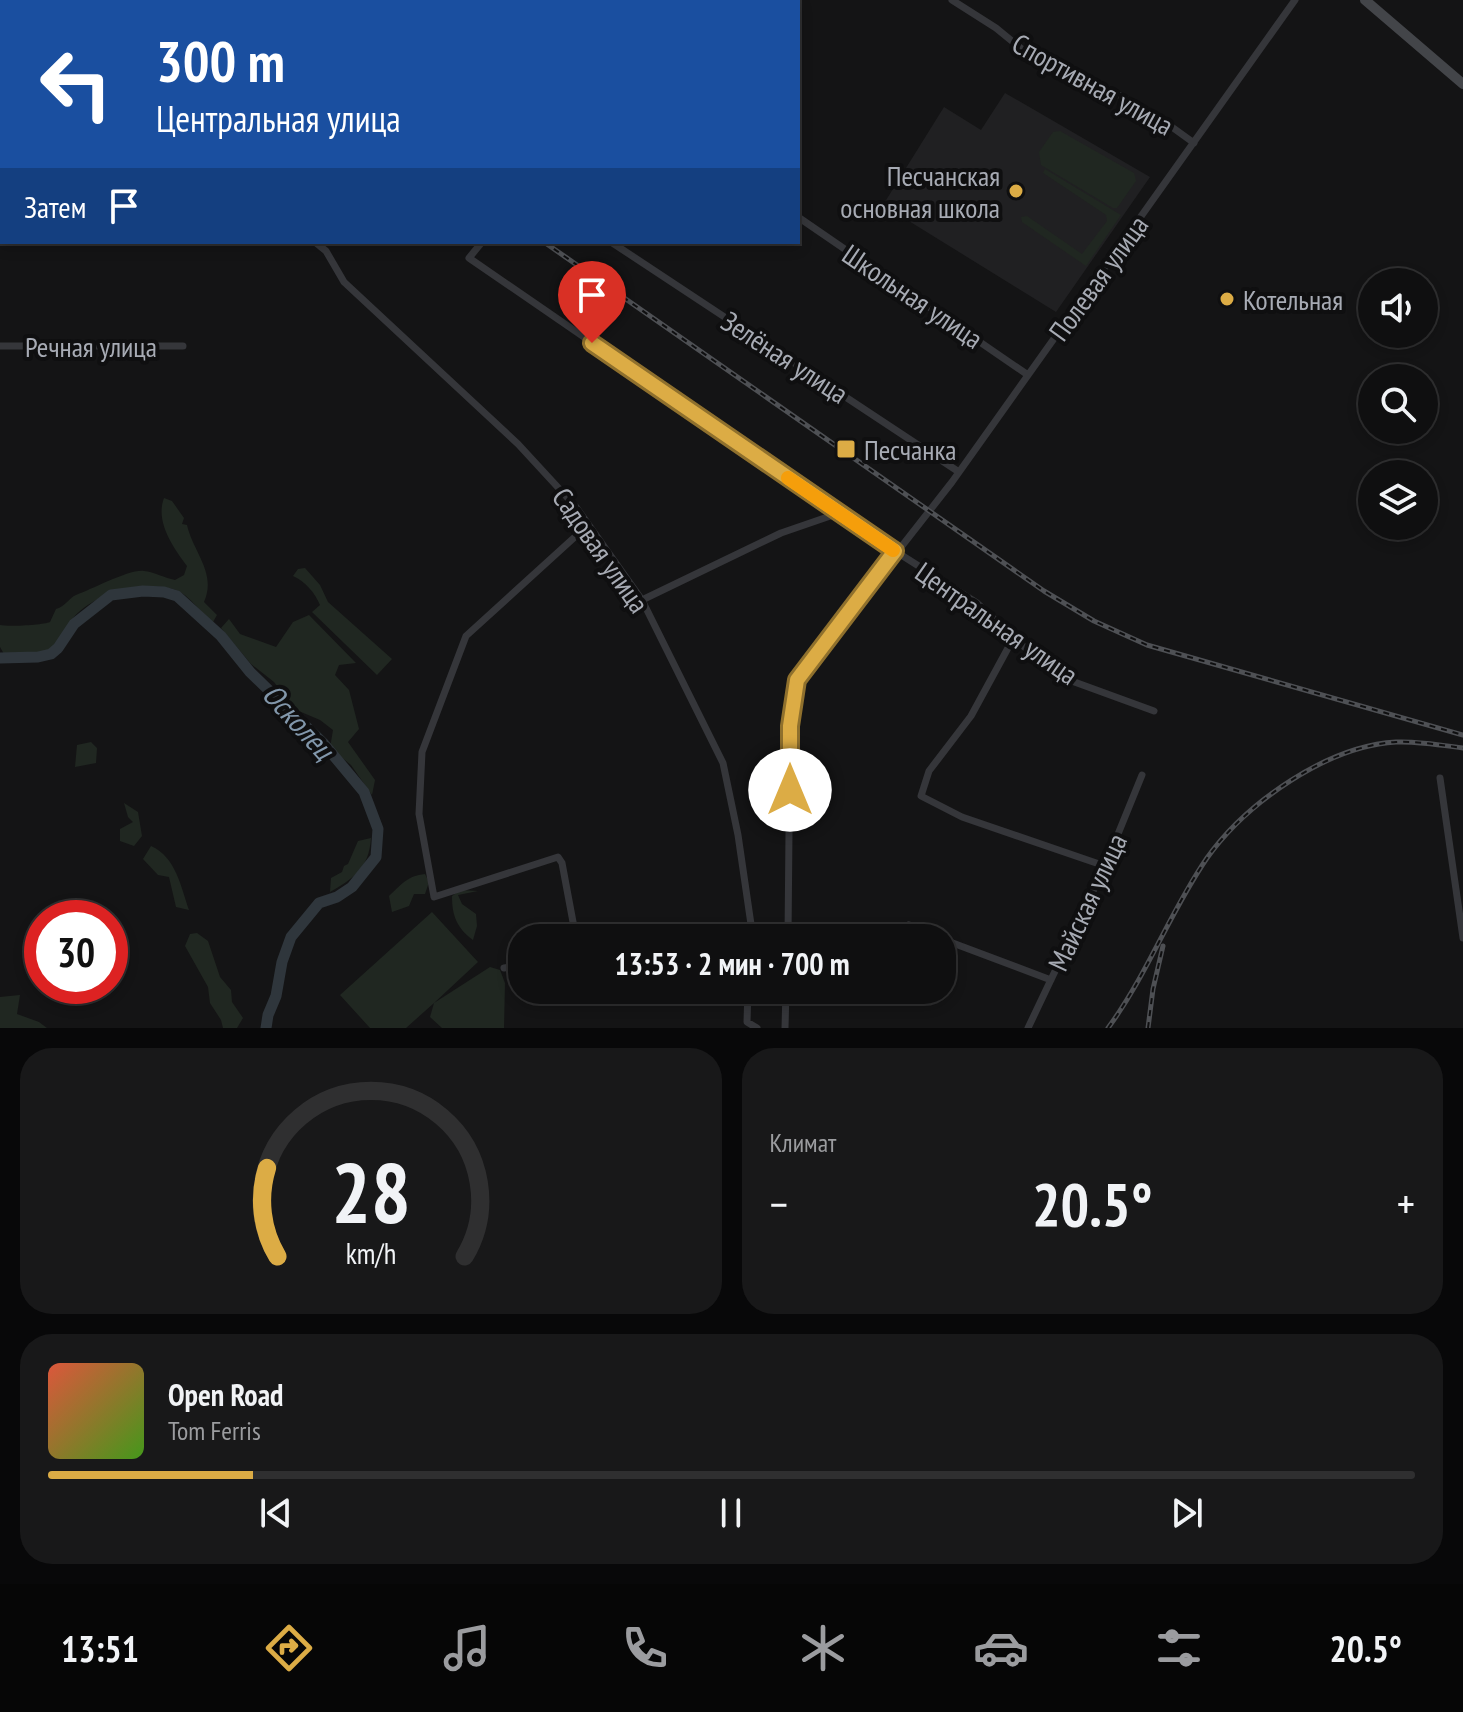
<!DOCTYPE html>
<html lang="ru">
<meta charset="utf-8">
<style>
:root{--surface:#0f0f10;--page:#181819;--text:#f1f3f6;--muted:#9b9c9f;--line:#2f2f30;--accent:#dcac45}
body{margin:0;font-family:"PT Sans Narrow",sans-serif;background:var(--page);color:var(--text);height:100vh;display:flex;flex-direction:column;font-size:30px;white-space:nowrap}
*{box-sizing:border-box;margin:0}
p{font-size:26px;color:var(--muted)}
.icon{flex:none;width:44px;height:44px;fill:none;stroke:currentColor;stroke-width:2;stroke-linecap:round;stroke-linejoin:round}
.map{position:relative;height:1028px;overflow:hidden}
.sheet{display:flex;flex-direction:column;gap:20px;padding:20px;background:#080809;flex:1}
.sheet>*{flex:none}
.hud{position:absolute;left:0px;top:0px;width:800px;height:244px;box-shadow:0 4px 12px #0003,0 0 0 2px var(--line);background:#1a4fa0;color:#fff;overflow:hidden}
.buttons{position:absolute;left:1358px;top:268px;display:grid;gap:16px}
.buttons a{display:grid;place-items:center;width:80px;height:80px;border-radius:50%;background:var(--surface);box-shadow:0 4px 12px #0003,0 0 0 2px var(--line);font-size:40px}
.speed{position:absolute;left:24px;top:900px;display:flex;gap:16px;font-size:40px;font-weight:700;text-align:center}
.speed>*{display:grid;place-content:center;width:104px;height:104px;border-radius:50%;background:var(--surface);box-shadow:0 4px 12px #0003,0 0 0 2px var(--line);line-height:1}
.speed .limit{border:12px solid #d22;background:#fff;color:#111}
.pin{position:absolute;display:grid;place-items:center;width:68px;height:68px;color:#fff;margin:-82px -34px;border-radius:50% 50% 50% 0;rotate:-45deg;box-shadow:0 0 8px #0007}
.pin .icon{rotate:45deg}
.me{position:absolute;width:88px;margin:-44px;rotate:0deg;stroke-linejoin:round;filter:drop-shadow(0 0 6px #0008)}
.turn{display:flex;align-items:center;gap:28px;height:168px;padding:0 24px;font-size:36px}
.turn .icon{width:104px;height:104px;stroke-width:2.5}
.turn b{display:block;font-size:56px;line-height:68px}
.then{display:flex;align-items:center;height:76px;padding:0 24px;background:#0003;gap:16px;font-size:30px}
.big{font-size:60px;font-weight:600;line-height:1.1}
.sheet .card{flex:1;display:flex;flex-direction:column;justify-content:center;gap:12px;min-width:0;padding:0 28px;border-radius:32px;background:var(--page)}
.sheet .dial{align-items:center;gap:0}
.dial svg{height:208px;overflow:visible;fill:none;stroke:var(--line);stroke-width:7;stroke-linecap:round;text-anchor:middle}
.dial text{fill:var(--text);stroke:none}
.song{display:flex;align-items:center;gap:24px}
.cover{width:96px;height:96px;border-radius:12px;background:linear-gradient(135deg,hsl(10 70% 55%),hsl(100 70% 35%))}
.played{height:8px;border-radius:4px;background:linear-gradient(90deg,var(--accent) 15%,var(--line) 15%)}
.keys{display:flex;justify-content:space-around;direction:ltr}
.heat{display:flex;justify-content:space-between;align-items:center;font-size:44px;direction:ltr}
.sheet .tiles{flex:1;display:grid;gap:20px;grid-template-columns:1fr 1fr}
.card:last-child{grid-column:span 2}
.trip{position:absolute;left:508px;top:924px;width:448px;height:80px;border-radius:32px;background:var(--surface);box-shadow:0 4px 12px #0003,0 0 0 2px var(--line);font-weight:600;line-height:80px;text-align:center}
.tab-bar{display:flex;height:128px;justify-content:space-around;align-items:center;background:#060606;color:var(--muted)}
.tab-bar .icon{width:56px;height:56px}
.tab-bar .active{color:var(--accent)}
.tab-bar b{font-size:36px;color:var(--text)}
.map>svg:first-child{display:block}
</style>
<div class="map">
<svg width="1463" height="1028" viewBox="0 0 1463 1028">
<rect width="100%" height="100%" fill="#141415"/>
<path fill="#202022" d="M1005 93 1150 177 1056 312 883 205 944 107 981 130Z"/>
<path fill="#202721" d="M1060 131 1134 173 1136 181 1117 208H1113L1041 165 1039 152 1053 132Z
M1045 169 1121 215 1086 266 1022 222 1021 217 1027 216 1082 254 1107 221 1106 215 1043 173Z
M164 498 172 501 184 518 182 524 187 525C193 552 217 573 204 602L217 615 213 622C200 613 191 596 176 590 144 579 94 593 73 618 64 629 60 647 47 653 41 657 14 654 4 654L0 647V625C8 627 43 625 50 622L56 609C66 606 69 598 76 595 91 590 129 569 144 571 154 572 165 578 175 580L184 575 187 566C173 547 155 522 164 498Z
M305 568 320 585 328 602 392 659 377 675 312 612 320 605C315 593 305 581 293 576L298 569Z
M309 615 356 663 339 665 335 675 349 690 359 729 348 742 375 780 372 795 351 765 330 748 333 730 320 720 294 709 274 682 251 664 221 628 229 619 240 634 276 647 293 622Z
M91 742 97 748 96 763 75 767 77 745Z
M124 803 138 812 142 836 134 846 120 841V829L133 822 128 817Z
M371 838C369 868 354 878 330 892L331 878 342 872 344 866 348 864 358 841Z
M151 846C176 857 181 887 189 910L176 907 169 877 158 875 143 859Z
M425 874 429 882 425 894H414L409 906 392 912 389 896C402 884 407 876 425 874Z
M460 890 478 891 458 895 462 904 476 914 477 926 473 940C457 928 452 916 452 896Z
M432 912 478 962 434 1003 490 967 500 970 505 983 504 1028H442L430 1017 434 1003 406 1028H370L340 995Z
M197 933 208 941 220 977 231 990 232 1002 243 1018 237 1028H223L221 1020 210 1003 208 987 185 946 190 934Z
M20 995 17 1014 39 1022 47 1028H0V997Z"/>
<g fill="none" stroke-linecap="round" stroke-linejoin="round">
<path stroke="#2f363c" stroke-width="11" d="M0 658 38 657 51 654 58 648 74 624 111 595 143 591 164 592 177 596 221 636 250 672 324 744 364 792 378 829 376 857 352 887 337 897 319 903 291 937 282 962 276 996 268 1015 266 1028"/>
<path stroke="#35363a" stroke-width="7" d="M427 0 430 2
M952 0 996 28 1029 55 1097 83 1158 117 1194 143
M675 2 676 0
M743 2 744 0
M0 27 2 28
M0 207H2
M798 217 1028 375
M315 242 326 251 344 282 518 444 576 507 642 600 723 763 738 835 753 938
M482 242 469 258 895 551 977 603 1033 655 1069 680 1154 711
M611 242 959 472
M0 346H183
M642 600 781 533 839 513
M1014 637 971 716 929 771 921 796 962 817 1105 866
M1440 778 1463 938
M909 925 939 938
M576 938 562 863 558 857 434 897 419 814 422 752 466 636 588 525
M788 938 790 726 797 680 952 482 1295 0
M942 939 1051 980
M504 968 522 965
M748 990 747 1022 757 1028
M785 1028 786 990
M1028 1028 1105 866 1142 775"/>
<path stroke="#434549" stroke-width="10" d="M1365 0 1463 84"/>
<defs>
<path id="rail" d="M194 0 197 2
M544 242 1044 591 1094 621 1147 645 1463 735
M1108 1028C1147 975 1170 912 1207 858 1246 803 1327 746 1396 742 1418 741 1441 745 1463 748
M1148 1028 1153 989 1163 946"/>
</defs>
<use href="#rail" stroke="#4e5054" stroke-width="5"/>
<use href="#rail" stroke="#0f0f10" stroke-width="2" stroke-dasharray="6" stroke-linecap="butt"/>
</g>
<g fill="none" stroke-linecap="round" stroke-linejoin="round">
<defs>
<path id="route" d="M592 343 895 551 797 680 790 726V790"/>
</defs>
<use href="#route" stroke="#8f702d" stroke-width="20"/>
<use href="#route" stroke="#dcac45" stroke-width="14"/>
<path stroke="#f59e0b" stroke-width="14" d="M788 478 893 550"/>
</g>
<g fill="#dcac45" stroke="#0f0f10" stroke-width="3">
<circle cx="1016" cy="191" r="8"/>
<circle cx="1227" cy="299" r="8"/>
<rect x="836" y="439" width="20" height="20" rx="4"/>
</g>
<g text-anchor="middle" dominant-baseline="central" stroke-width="8" stroke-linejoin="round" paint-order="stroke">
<g font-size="28" fill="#a7abb4" stroke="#0f0f10">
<text transform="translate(1093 84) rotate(29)">Спортивная улица</text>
<text transform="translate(1098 278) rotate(-54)">Полевая улица</text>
<text transform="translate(913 296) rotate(34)">Школьная улица</text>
<text x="91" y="346">Речная улица</text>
<text transform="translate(785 357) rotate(33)">Зелёная улица</text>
<text transform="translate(601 550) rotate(55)">Садовая улица</text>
<text transform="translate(997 623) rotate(35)">Центральная улица</text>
<text transform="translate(1087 902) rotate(-65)">Майская улица</text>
</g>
<g font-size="28" fill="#a7abb4" stroke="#0f0f10" text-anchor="start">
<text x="1000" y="175" text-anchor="end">Песчанская<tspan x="1000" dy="32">основная школа</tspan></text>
<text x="1243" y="299">Котельная</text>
<text x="864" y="449">Песчанка</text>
</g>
<g font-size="30" font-style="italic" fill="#8297ab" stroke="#0f0f10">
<text transform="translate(299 721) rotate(48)">Осколец</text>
</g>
</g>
</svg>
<div class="buttons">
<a><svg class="icon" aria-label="sound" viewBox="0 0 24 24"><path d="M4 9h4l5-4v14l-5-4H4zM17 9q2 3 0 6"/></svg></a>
<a><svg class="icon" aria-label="search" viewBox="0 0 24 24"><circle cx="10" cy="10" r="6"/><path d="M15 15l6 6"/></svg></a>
<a><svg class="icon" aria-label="layers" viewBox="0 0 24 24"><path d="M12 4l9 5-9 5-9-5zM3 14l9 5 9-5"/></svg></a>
</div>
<div class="speed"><div class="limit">30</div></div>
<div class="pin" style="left:592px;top:343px;background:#d93025"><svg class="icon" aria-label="arrive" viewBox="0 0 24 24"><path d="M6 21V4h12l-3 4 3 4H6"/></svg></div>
<svg class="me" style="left:790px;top:790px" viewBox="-20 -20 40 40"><circle r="19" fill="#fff"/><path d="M0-13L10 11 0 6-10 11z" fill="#dcac45"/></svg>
<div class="trip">13:53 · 2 мин · 700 m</div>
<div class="hud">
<div class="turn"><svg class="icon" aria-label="left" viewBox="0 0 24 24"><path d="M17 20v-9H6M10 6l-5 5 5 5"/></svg><div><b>300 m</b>Центральная улица</div></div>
<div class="then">Затем<svg class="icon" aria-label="arrive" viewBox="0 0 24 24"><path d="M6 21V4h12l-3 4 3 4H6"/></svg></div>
</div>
</div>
<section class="sheet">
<div class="tiles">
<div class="card dial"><svg viewBox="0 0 100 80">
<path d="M14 69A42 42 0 1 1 86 69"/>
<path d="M14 69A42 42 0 0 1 10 35" stroke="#dcac45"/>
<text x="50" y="56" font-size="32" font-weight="700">28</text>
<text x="50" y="72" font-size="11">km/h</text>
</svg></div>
<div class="card"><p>Климат</p>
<div class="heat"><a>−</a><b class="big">20.5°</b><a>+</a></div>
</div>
<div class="card">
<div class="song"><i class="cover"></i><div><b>Open Road</b><p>Tom Ferris</p></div></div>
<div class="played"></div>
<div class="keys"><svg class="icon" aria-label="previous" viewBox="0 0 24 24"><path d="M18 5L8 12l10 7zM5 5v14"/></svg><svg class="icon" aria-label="pause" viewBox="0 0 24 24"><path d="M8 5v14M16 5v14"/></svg><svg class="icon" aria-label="next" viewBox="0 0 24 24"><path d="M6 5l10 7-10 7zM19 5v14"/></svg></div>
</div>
</div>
</section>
<nav class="tab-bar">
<b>13:51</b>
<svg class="icon active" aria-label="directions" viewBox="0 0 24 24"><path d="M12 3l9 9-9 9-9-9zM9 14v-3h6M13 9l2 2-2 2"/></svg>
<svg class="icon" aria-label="music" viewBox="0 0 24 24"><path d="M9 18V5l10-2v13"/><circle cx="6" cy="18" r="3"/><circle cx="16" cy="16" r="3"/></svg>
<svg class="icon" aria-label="phone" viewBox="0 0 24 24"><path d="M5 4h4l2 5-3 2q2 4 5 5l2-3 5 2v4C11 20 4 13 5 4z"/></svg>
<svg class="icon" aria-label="climate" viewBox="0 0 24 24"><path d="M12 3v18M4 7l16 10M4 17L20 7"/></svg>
<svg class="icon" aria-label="car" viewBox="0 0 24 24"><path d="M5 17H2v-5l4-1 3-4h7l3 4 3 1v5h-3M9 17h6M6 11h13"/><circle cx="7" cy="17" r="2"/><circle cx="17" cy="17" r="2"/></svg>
<svg class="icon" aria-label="filters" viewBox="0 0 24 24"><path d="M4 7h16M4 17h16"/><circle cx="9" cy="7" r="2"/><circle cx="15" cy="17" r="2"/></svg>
<b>20.5°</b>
</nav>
